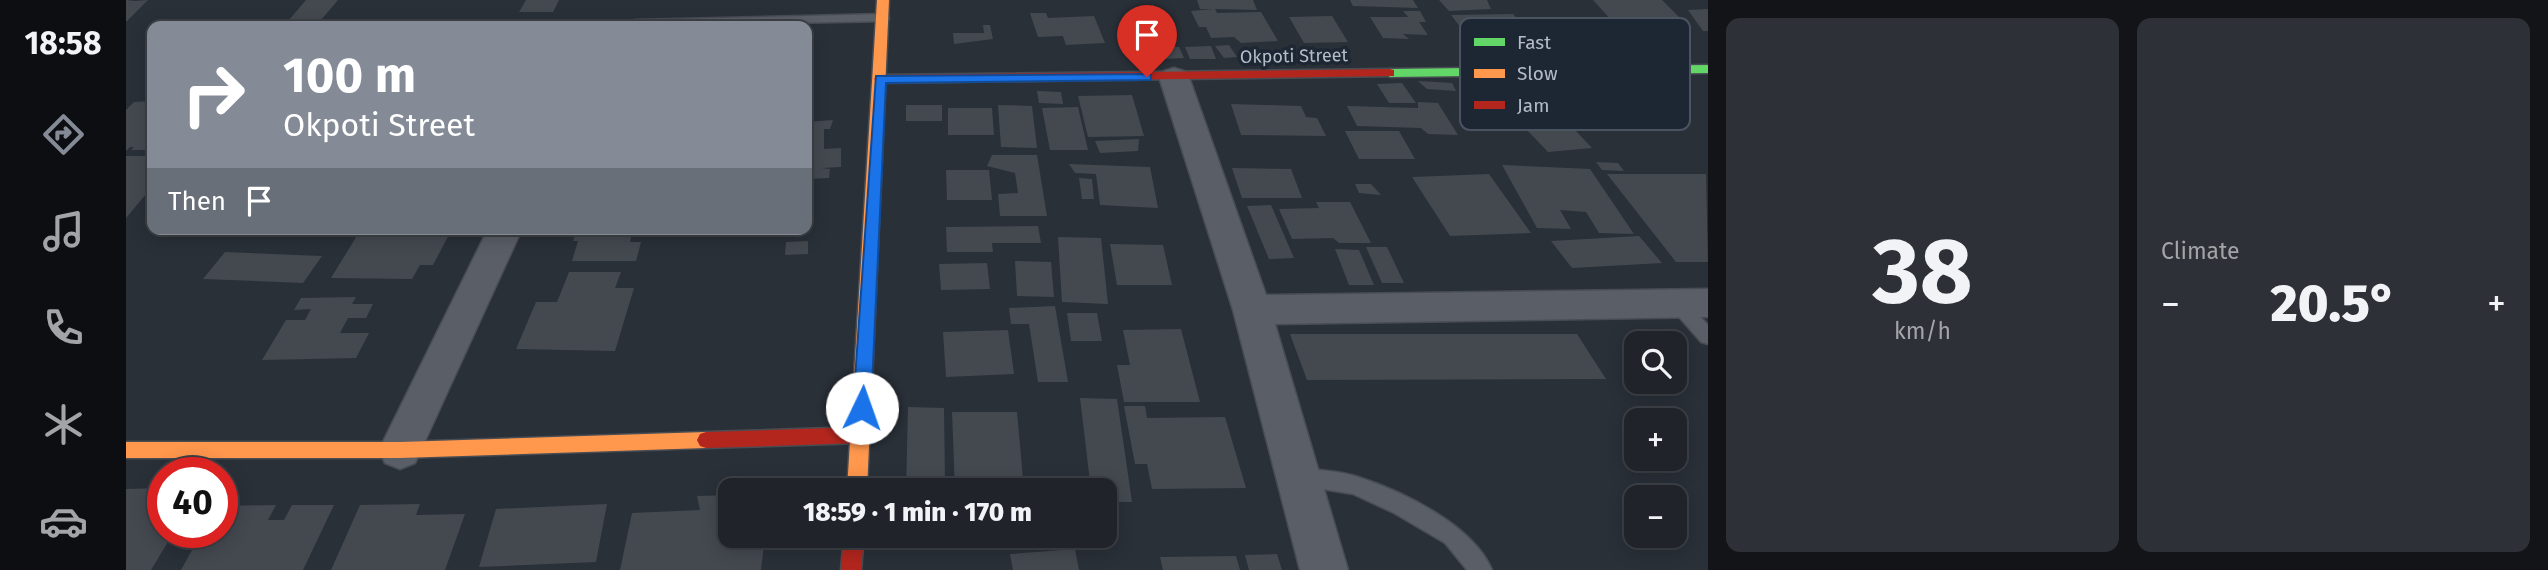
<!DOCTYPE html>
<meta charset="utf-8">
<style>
:root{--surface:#20242a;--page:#2d3036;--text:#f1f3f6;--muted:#a2a4a8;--line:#3d4147;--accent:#848b96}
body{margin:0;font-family:"Fira Sans",sans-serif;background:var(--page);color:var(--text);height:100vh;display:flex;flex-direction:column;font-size:26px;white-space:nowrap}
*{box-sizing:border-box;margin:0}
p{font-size:23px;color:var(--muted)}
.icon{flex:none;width:38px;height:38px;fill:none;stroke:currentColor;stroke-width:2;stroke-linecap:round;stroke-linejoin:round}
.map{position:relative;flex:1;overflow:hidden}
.side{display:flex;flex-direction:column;gap:18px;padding:18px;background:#121417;width:840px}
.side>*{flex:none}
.hud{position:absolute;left:21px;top:21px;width:665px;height:214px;border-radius:14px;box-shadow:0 4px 18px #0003,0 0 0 2px var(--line);background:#848b96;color:#fff;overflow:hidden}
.tools{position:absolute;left:1498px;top:331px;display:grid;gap:14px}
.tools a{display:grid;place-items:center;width:63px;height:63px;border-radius:14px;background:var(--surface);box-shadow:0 4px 18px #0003,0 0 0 2px var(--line);font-size:35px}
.speed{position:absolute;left:21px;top:457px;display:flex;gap:14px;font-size:35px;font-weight:700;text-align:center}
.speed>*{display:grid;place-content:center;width:91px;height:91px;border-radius:50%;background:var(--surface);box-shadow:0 4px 18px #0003,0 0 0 2px var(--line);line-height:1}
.speed .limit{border:10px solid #d22;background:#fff;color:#111}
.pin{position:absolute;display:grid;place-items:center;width:60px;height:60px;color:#fff;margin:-72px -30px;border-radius:50% 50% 50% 0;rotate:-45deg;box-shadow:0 0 7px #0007}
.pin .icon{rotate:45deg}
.me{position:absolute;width:77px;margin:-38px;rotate:3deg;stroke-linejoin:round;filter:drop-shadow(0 0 5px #0008)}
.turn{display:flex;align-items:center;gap:24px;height:147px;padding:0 21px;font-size:32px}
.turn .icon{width:91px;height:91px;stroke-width:2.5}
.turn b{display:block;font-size:49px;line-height:60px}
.then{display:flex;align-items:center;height:66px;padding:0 21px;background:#0003;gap:14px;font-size:26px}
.big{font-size:52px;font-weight:800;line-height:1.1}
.side .card{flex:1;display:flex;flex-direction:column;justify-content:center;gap:10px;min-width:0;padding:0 24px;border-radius:14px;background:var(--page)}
.side .dial{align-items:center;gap:0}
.dial b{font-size:91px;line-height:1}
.heat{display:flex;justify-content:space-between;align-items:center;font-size:38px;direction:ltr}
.side .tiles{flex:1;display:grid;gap:18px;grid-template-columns:repeat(2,1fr)}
.trip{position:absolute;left:592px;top:478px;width:399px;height:70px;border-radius:14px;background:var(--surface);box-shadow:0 4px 18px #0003,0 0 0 2px var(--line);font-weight:800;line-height:70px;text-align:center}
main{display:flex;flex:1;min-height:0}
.tab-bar{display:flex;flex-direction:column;width:126px;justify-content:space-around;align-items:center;background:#0d0e11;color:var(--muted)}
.tab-bar .icon{width:49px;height:49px}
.tab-bar .selected{color:var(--accent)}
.tab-bar b{font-size:32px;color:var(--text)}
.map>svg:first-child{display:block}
</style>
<main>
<nav class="tab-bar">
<b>18:58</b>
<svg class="icon selected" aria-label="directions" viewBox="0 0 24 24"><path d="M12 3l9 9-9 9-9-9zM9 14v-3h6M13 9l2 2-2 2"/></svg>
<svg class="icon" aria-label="music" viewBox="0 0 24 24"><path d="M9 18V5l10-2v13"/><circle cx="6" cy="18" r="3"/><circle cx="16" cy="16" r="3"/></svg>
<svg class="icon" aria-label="phone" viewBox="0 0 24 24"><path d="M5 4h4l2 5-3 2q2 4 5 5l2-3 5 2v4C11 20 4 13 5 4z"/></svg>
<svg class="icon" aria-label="climate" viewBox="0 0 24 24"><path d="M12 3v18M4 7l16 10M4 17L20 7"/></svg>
<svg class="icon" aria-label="car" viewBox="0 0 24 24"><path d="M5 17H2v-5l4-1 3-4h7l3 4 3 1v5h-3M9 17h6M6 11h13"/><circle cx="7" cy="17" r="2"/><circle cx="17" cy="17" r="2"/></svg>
</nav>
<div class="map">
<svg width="1582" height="570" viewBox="0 0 1582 570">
<rect width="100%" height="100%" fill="#2a3038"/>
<path fill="#444950" d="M0 0 9 1 22 0 0 22Z
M180 0H212L196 19 163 20Z
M400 0H433L427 12H393Z
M1071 0H1127L1131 10 1089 9 1091 13 1135 12 1152 41 1115 43 1108 37 1085 38 1080 27H1073L1065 11 1087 9H1074Z
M1224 0H1287L1292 8 1227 6Z
M1313 0H1361L1365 9 1323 11Z
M1467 0H1536L1554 18 1538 17 1543 23 1487 22Z
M1582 9V31H1577L1562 10Z
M1277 11H1294L1300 22H1293L1302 35 1277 34 1283 39 1257 38 1244 17H1282Z
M904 13H920L922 18 968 16 979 43 940 45 937 36 912 37Z
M1387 14 1408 37 1374 38 1363 32 1339 33 1325 15Z
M1206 16 1222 42 1178 43 1163 17Z
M1419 17 1457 18 1476 40 1436 39Z
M235 22 232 26H171V24Z
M994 23H1041L1046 38H1017L1025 43H1000Z
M857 25H864L867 39 828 44 827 33H858Z
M681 35H688L682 75 681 74Z
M1103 45 1111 57 1098 58 1089 46Z
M1085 46 1090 59H1064L1059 47Z
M1033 47H1053L1058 58 1037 59Z
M1001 48H1029V60L1003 57Z
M1292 81 1326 83 1330 91 1301 89Z
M1276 83 1290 103H1263L1251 84Z
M911 91 935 92 937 104 913 103Z
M1006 95 1018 136 962 137 952 96Z
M1407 97 1438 128 1449 130 1466 148 1422 152 1398 127 1364 130 1339 102Z
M26 101V150H5L8 147H4L0 151V110L8 102Z
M1292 102 1312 103 1332 135 1302 134 1295 128 1231 126 1221 106 1292 108Z
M1105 104 1175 106 1180 117 1191 118 1200 136 1115 135Z
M780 105H816V121H780Z
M872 105 906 106 911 148 875 147Z
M952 107 962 150H924L916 108Z
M822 108H866L868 135H822Z
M707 120 704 129H698V149L715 148V167L695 168 704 169 703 178 681 179V122Z
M1219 131H1273L1289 159H1233Z
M1013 139 1012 151 974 153 969 141Z
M866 155H911L921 216H874L872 194 892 193 889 173 861 166Z
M0 156H26V187L0 218Z
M1470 162 1492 163 1498 171 1476 170Z
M943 164 1024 167 1032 208 974 205 970 174 949 173Z
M1376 165 1464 169 1508 234 1473 233 1460 212 1434 210 1445 229 1411 228Z
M1106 168 1165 169 1176 198H1116Z
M820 170H863L866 200H821Z
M1363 174 1405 233 1324 236 1286 177Z
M1481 174H1580L1582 262H1550Z
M953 178 966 179 968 199H956Z
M1229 184H1245L1255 195 1233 193Z
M1190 202H1224L1245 243H1213L1207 238 1166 239 1153 209 1193 208Z
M1145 205 1168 258 1143 259 1121 206Z
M912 226 915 243H866L867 252H821L820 227Z
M235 229H326L307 265H294L286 279 205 278Z
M457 229H507L504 242H515L510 261H446L452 241H447L449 235H455Z
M1513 236 1536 263 1446 268 1425 241Z
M932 237 975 238 982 304 936 302Z
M682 241V254L659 255 660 242Z
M984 244 1037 245 1046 285H991Z
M1240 247H1261L1278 283H1256Z
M1209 249 1233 250 1248 285H1223Z
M99 252 196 256 177 283 77 279Z
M889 261 925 262 928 297 891 296Z
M861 263 864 289 815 290 813 264Z
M443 272H495L489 288H508L489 351 390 349 410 302H431Z
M230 297 226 304H247L240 318H222L214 333H243L230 358 136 360 160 320H179L185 309 168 310 175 298Z
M929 306 942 382H912L903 324H885L883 308Z
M941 313H971L976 341H945Z
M1055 329 1074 402H998L991 365H1004L997 330Z
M882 330 888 374 820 377 817 332Z
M1164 334H1451L1480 379 1181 380Z
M954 398 991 399 1006 502H978V490H965Z
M998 406H1019L1021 418 1099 417 1120 488 1026 489 1021 464H1009Z
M782 407 818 408 819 484 780 490Z
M826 412H891L898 490H829Z
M37 488V532H48L25 570H0V489Z
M604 495V536H639L635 570H494L506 513 574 510 571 496Z
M294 504 290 515 339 514 319 570H205L234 505Z
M481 504 470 562 353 567 370 509Z
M150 505 142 520H158L166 505H208L177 570H55L76 532H96V506Z
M949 549 953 570H887L884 554Z
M1151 554 1156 570H1123L1119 555Z
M1110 556 1114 570H1037L1034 557Z"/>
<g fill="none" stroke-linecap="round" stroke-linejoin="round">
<defs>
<path id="lane" d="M757 14 763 18 762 21 504 26 503 24 509 20Z
M1552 297 1558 299 1582 325V344L1575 342 1546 309 1543 304 1546 299Z
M1173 468C1192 470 1214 471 1232 477 1276 491 1347 525 1366 570H1341L1319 543 1268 513 1227 494 1166 484 1163 477 1166 470Z"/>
<path id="street" d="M1048 68 1058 71 1063 77 1140 295 1582 289V317L1149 324 1222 570H1174L1107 310 1033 77 1038 71Z
M362 229H396L289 463 274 469 259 463 253 450Z"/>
<path id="fast" d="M1582 65V73L1264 77 1258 73 1264 69Z"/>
<path id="slow" d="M751 0H763L741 490H721Z
M580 432 586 434 589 440 586 446 580 448 274 458H0V442H274Z"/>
<path id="jam" d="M1264 69 1268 70V76L754 83 748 79 754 75Z
M735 427 741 429 744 435 741 441 735 443 580 448 574 446 571 440 574 434 580 432Z
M718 536H738L735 570H715Z"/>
</defs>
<use href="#lane" stroke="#484c53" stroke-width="3"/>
<use href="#street" stroke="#484c53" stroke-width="3"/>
<use href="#fast" stroke="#484c53" stroke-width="3"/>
<use href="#slow" stroke="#484c53" stroke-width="3"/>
<use href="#jam" stroke="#484c53" stroke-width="3"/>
<use href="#lane" fill="#5a5e66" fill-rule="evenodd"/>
<use href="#street" fill="#5a5e66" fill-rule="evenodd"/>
<use href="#fast" fill="#63d668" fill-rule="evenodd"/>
<use href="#slow" fill="#ff974d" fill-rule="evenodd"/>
<use href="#jam" fill="#b3261e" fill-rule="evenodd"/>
</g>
<path fill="#1a73e8" stroke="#114b97" stroke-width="2" d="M1021 74 1025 75V80L760 83 745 408 742 413 736 415 730 413 727 408 750 76Z"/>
<g text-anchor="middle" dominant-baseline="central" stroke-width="7" stroke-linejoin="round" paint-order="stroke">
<g font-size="18" fill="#b4bcc9" stroke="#1d2633">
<text transform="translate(1168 56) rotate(-1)">Okpoti Street</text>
</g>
</g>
<rect x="1334" y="18" width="230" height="112" rx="10" fill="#1d2633" stroke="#4a5360" stroke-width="2"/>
<rect x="1348" y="38" width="31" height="8" fill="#63d668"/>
<rect x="1348" y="69" width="31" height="9" fill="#ff974d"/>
<rect x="1348" y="101" width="31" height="8" fill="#b3261e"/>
<g font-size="19" fill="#b4bcc9">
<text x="1391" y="49">Fast</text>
<text x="1391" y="80">Slow</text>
<text x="1391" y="112">Jam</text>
</g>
</svg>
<div class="tools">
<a><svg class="icon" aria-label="search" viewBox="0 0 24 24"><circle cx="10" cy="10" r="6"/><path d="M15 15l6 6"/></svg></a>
<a>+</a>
<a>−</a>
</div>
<div class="speed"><div class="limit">40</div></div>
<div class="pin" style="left:1021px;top:77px;background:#d93025"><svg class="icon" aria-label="arrive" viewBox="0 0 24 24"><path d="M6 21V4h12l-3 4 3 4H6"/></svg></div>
<svg class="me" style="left:736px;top:408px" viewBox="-20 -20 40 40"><circle r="19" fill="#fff"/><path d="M0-13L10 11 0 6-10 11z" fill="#1a73e8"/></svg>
<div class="trip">18:59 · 1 min · 170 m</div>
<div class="hud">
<div class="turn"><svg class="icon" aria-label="right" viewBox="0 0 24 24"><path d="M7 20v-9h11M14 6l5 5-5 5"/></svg><div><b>100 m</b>Okpoti Street</div></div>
<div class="then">Then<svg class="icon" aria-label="arrive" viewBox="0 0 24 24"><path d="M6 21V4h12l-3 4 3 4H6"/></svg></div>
</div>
</div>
<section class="side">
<div class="tiles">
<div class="card dial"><b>38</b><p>km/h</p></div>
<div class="card"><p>Climate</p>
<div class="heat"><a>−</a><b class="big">20.5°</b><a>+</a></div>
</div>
</div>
</section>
</main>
